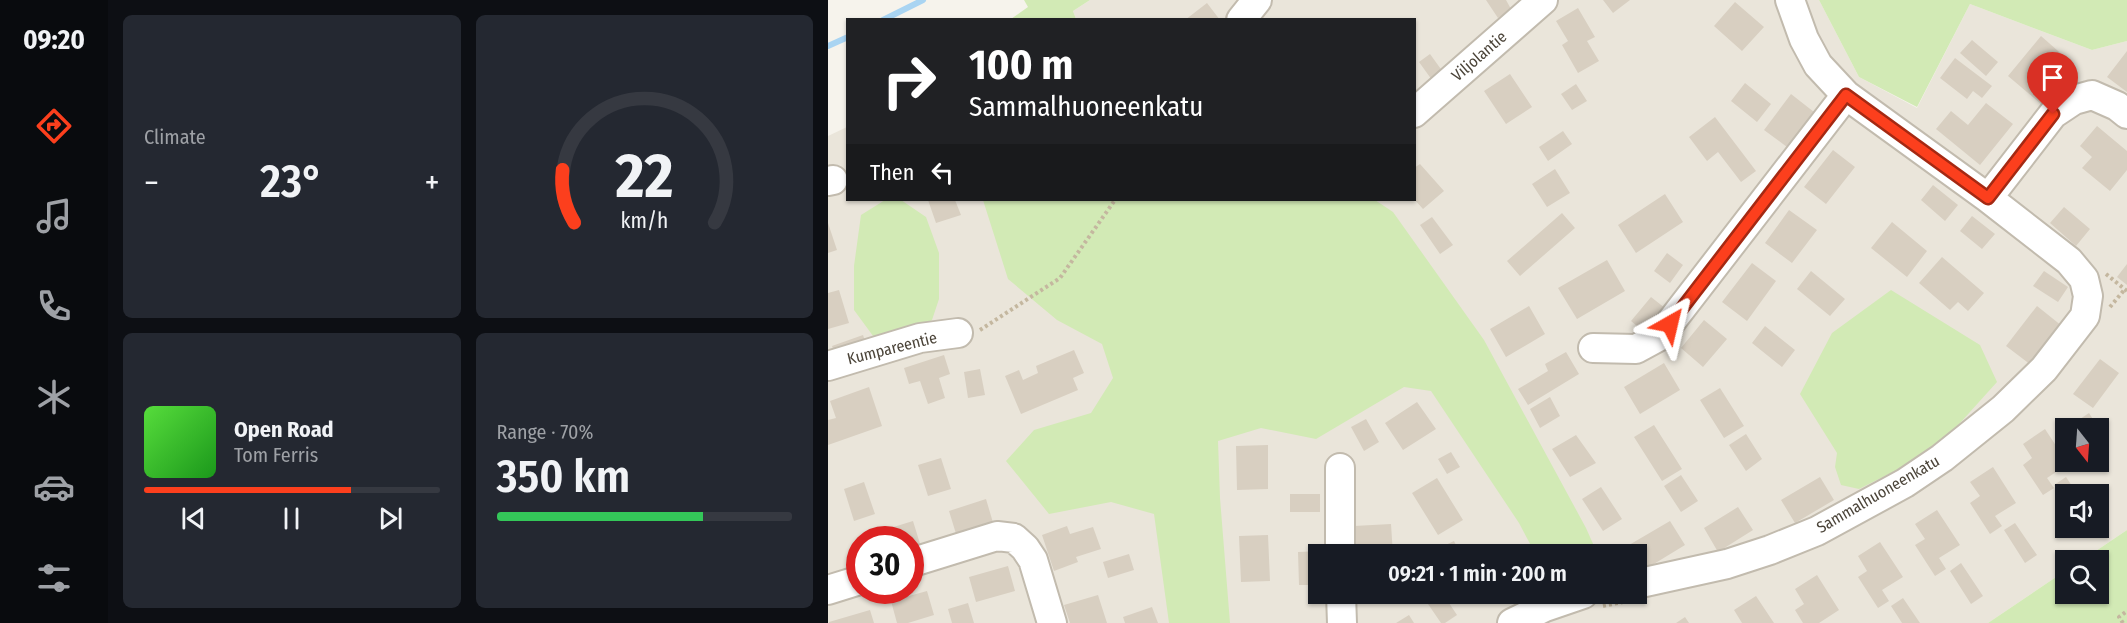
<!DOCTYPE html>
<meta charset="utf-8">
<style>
:root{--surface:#171b24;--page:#242831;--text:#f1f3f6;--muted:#9ea1a6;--line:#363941;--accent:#fc3f1d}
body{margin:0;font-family:"Fira Sans Condensed",sans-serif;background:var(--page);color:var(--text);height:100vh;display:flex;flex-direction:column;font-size:22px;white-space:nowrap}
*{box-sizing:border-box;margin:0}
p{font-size:20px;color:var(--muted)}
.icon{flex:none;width:33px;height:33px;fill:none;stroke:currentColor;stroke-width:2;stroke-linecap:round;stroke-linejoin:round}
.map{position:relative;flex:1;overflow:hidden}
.details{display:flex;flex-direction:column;gap:15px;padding:15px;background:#0d0f14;width:720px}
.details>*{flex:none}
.hud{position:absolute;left:18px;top:18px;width:570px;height:183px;border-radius:0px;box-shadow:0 2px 4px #0004;background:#202124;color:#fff;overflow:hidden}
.needle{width:39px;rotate:163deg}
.buttons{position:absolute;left:1227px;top:418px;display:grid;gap:12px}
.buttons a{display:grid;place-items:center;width:54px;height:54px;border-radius:0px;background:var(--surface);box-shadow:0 2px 4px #0004;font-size:30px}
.speed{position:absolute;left:18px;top:526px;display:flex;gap:12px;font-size:30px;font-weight:700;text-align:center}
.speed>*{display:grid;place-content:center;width:78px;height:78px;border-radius:50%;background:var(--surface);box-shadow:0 2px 4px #0004;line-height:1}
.speed .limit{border:9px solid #d22;background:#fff;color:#111}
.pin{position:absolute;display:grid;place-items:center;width:51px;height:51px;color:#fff;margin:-62px -26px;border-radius:50% 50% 50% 0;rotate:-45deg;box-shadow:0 0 6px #0007}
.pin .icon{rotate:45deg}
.me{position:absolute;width:66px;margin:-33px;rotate:37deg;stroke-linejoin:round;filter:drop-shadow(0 0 4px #0008)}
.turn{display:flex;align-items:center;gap:21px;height:126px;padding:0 24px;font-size:27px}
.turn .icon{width:78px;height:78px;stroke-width:2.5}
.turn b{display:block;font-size:42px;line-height:51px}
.then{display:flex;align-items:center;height:57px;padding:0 24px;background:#0003;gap:12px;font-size:22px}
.big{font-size:45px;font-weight:600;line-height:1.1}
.details .tile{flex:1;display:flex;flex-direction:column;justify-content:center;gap:9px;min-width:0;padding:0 21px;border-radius:9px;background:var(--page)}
.details .dial{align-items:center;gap:0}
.dial svg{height:156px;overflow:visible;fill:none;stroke:var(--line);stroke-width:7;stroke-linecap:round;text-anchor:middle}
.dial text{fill:var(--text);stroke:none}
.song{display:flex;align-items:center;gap:18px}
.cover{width:72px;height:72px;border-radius:9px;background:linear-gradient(135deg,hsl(110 70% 55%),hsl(120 70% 35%))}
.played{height:6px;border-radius:3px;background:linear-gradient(90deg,var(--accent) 70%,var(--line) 70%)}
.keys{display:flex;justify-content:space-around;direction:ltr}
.heat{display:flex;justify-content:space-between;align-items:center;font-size:33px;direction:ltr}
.charge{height:9px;border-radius:4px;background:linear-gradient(90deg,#34c759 70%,var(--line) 0)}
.details .tiles{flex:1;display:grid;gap:15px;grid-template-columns:repeat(2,1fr)}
.trip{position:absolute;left:480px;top:544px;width:339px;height:60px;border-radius:0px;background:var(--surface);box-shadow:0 2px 4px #0004;font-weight:600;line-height:60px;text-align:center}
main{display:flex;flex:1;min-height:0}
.dock{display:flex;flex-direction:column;width:108px;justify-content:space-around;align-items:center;background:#090b0e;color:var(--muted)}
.dock .icon{width:42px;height:42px}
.dock .current{color:var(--accent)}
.dock b{font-size:27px;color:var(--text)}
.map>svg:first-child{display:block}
</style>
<main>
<nav class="dock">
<b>09:20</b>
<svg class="icon current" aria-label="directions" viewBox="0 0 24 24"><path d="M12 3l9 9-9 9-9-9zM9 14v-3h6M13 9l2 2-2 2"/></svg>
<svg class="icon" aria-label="music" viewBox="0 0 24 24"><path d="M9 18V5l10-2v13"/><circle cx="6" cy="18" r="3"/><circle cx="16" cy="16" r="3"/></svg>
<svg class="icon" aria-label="phone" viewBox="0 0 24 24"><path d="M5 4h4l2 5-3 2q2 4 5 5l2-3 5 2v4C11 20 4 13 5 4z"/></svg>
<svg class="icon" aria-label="climate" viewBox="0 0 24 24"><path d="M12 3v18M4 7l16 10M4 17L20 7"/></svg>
<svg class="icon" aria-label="car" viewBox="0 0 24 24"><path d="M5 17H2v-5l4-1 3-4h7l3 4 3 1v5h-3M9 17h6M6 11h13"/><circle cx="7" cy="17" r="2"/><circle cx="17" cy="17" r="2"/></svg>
<svg class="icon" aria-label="filters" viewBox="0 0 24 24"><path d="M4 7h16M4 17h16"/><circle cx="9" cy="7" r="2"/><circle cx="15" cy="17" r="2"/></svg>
</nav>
<section class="details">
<div class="tiles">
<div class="tile"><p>Climate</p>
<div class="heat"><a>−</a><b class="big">23°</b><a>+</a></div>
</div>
<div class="tile dial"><svg viewBox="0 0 100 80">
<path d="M14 69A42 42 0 1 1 86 69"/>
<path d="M14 69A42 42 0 0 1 8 42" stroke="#fc3f1d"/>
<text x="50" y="56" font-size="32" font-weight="700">22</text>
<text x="50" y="72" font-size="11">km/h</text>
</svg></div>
<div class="tile">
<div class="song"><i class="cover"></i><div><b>Open Road</b><p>Tom Ferris</p></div></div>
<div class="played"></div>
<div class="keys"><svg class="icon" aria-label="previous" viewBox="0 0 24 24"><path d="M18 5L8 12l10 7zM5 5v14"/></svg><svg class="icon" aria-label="pause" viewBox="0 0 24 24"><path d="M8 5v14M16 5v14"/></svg><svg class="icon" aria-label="next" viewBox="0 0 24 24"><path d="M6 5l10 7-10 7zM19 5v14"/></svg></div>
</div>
<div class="tile"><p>Range · 70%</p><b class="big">350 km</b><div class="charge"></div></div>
</div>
</section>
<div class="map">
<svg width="1299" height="623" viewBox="0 0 1299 623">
<rect width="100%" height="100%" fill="#f6f3ec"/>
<path fill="#eae5da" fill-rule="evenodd" d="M262 0H991L1031 77 1089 108 1142 4 1264 50 1299 41V530L1253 561H1238L1237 571 1160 623H0V136L19 127 20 200H586V20L248 19 245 11ZM1238 429H1270V462H1238ZM1238 495H1270V528H1238ZM32 540H82V591H32ZM490 555H808V594H490Z"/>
<path fill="#d2eab5" d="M196 0H262L245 11 248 19H183L200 7Z
M991 0H1299V41L1264 50 1142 4 1089 107 1031 77Z
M57 200H73L98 217 111 253V299L104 320 86 332 48 340 26 310V266L33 215Z
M155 200H547L565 212 656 340 758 528 770 555H708L691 523 603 391 576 387 488 439 433 428 390 441 392 498 402 623H341L326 514 283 502 221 514 178 461 206 430 263 413 285 378 274 344 229 320 180 279Z
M1063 290 1152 345 1169 382 1123 433 1069 470 1031 489 1013 485 1007 467 1009 453 972 394 1004 333Z
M1299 530V623H1160L1237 571 1238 594H1270V561H1253Z"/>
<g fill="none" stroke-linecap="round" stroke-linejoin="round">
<path stroke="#a9d4f2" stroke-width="6" d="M55 20 95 0
M0 46 20 37"/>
</g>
<path fill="#d8cfc1" d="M658 0H678L683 9 670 18Z
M775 0H802L785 13Z
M907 2 936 27 914 51 886 26Z
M379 3 392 20H357Z
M750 8 767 37 759 41 771 61 750 73 734 45 740 41 728 21Z
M1213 36 1246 65 1213 104 1180 76Z
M1144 40 1170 62 1158 76 1132 53Z
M1299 51V92L1279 77Z
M602 54 615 72 604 80 591 62Z
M1127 58 1164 86 1154 98 1145 91 1139 99 1112 78Z
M682 74 704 107 678 124 656 91Z
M917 83 943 104 929 122 903 101Z
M748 84 759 101 744 110 733 94Z
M963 94 986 112 959 147 936 130Z
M1158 103 1185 124 1152 165 1108 129 1123 111 1140 125Z
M887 117 928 171 913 182 890 152 879 161 861 137Z
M1269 126 1299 151V170L1282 191 1254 168 1264 157 1252 146Z
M735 131 744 144 720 161 711 147Z
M1005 150 1027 167 998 204 976 187Z
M592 164 616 191 595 209 586 199V168Z
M727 169 742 193 719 207 704 184Z
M1105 185 1130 205 1117 221 1093 200Z
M837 194 855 222 808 253 790 225Z
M100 200H127L133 215 108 223Z
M1236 207 1262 229 1248 246 1222 223Z
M961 210 989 230 964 263 937 243Z
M734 213 747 228 692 276 679 261Z
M1144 216 1167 234 1154 249 1132 231Z
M604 217 625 245 612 254 592 225Z
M1064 222 1099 251 1079 277 1043 248Z
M0 223 9 250 0 253Z
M839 253 855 265 842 283 826 271Z
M1114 257 1156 293 1140 311 1130 302 1122 310 1091 283Z
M779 260 797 291 749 319 730 288Z
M924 263 948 281 919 321 894 302Z
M1299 264V285L1289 277Z
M983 271 1017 299 1002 316 969 289Z
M1216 271 1240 287 1230 302 1205 286Z
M11 290 21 323 0 329V293Z
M823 297 842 312 822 337 803 321Z
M701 306 717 334 678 357 662 329Z
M1209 306 1234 326 1203 365 1178 346Z
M876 320 899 339 875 367 853 348Z
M937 326 967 350 954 367 924 343Z
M35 335 39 347 8 358 4 346Z
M246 350 256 373 245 378 250 390 193 414 177 376 191 370 195 380 210 373 208 366Z
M738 352 751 374 700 405 690 389 720 371 717 364Z
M116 355 122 374 111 378 117 398 100 404 92 381 81 384 76 368Z
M1272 359 1291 373 1265 408 1245 394Z
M836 363 852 390 812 414 796 387Z
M152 369 157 395 140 398 136 372Z
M41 387 54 426 0 445V420L8 418 2 401Z
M892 388 916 426 896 438 872 400Z
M722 397 732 416 712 428 702 409Z
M589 402 608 429 575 450 557 423Z
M1261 413 1280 443 1270 449V429H1254L1249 421Z
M538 419 551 442 536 451 523 427Z
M826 425 854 469 834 481 806 437Z
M1217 429 1240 464 1219 478 1226 488 1215 495 1195 465 1204 458 1195 444Z
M918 434 934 459 918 471 901 445Z
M748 435 768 463 742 477 724 449Z
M440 445V489L409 490 408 446Z
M623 452 632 467 619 474 610 459Z
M113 458 123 489 100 496 90 465Z
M1165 467 1188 503 1167 516 1174 526 1162 534 1142 503 1152 496 1142 482Z
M853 475 870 501 853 512 836 486Z
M992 477 1006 500 967 523 953 500Z
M1238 477 1250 495H1238V502L1226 485Z
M609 478 635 520 610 535 584 493Z
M36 482 47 514 26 521 16 489Z
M773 487 794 519 775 531 754 499Z
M462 494H492V512H462Z
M158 499 166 526 129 537 121 511Z
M910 507 925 530 890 552 876 528Z
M1109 510 1132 545 1111 558 1118 569 1107 576 1087 545 1097 539 1087 524Z
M85 521 93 547 82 551V540H48L46 533Z
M842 521 857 545 816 570 801 545Z
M1187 523 1209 555 1197 563 1176 530Z
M563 524 565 555H528L526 526Z
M239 526 242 534 265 527 273 549 248 557 250 562 226 571 214 535Z
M440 535 442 581 413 582 411 536Z
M626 541 633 555H609L607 550Z
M1052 542 1075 577 1054 590 1061 601 1050 608 1030 577 1039 571 1030 556Z
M494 551V555H490V585H471L470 552Z
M301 554 306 570 280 578 275 562Z
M1133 563 1155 596 1143 604 1122 571Z
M180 566 187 591 148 602 141 577Z
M989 575 1011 610 991 623H975L967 610 976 604 967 589Z
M99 591 106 615 80 623H69L63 601Z
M615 594 629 615 617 623H613L600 604Z
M651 594H672L655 603Z
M270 595 279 623H242L236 605Z
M928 596 946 623H914L906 610Z
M1075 598 1092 623H1074L1063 606Z
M140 603 146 623H124L120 609Z
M324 607 330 623H297L295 617Z
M42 610 46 623H1V622Z
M581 615 586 623H568Z
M857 617 861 623H848Z"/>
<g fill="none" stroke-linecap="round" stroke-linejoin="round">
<defs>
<path id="minor" d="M413 20 429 0
M586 113 715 0
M0 181 5 180
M1160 198 1225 114 1246 100 1264 95 1289 106 1299 114
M765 348 808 349 832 336 1018 95
M0 366 92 338 130 333
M512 555V468
M82 563 169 536 186 538 197 548 205 560 224 623
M808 584 899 564 942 550 989 531 1077 483 1114 458 1175 409 1216 369 1257 316 1260 296 1256 279 1241 261 1160 198 1018 95 990 65 976 39 962 0
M0 590 32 580
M513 594 514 623
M684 623 717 607 755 594"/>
</defs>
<use href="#minor" stroke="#c2bbae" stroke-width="32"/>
<path stroke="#c4b79f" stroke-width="4" stroke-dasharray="3 3" stroke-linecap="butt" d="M1278 274 1299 291
M1282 307 1297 289
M152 330 232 278 287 200
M775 606 795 602
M1295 623 1291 617 1299 611"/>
<use href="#minor" stroke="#fff" stroke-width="28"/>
</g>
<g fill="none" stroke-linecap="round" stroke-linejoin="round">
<defs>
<path id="route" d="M842 324 1018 95 1160 198 1225 114"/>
</defs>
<use href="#route" stroke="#a42913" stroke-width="15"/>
<use href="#route" stroke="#fc3f1d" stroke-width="10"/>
</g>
<g text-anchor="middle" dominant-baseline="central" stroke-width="6" stroke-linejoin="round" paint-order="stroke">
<g font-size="16" fill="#4b4439" stroke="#fff">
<text transform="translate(651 56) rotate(-41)">Viljolantie</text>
<text transform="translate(64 348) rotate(-14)">Kumpareentie</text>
<text transform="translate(1050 494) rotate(-30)">Sammalhuoneenkatu</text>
</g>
</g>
</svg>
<div class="buttons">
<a><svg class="needle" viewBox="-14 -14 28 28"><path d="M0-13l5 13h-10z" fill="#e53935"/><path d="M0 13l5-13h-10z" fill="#9ea1a6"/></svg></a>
<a><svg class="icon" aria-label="sound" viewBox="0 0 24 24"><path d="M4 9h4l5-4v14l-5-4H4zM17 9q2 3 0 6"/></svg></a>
<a><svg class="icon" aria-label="search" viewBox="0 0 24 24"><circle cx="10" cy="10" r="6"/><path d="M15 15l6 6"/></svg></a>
</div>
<div class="speed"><div class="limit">30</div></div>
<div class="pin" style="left:1225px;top:114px;background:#d93025"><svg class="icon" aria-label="arrive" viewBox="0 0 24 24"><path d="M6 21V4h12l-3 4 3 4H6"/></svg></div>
<svg class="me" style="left:842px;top:324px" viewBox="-20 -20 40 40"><path d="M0-17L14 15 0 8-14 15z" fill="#fc3f1d" stroke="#fff" stroke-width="4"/></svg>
<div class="trip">09:21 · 1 min · 200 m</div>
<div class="hud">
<div class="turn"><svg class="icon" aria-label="right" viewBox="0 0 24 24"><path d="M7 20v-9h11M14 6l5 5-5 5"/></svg><div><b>100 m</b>Sammalhuoneenkatu</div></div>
<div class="then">Then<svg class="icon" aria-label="left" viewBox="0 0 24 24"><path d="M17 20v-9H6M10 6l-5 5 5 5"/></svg></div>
</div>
</div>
</main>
